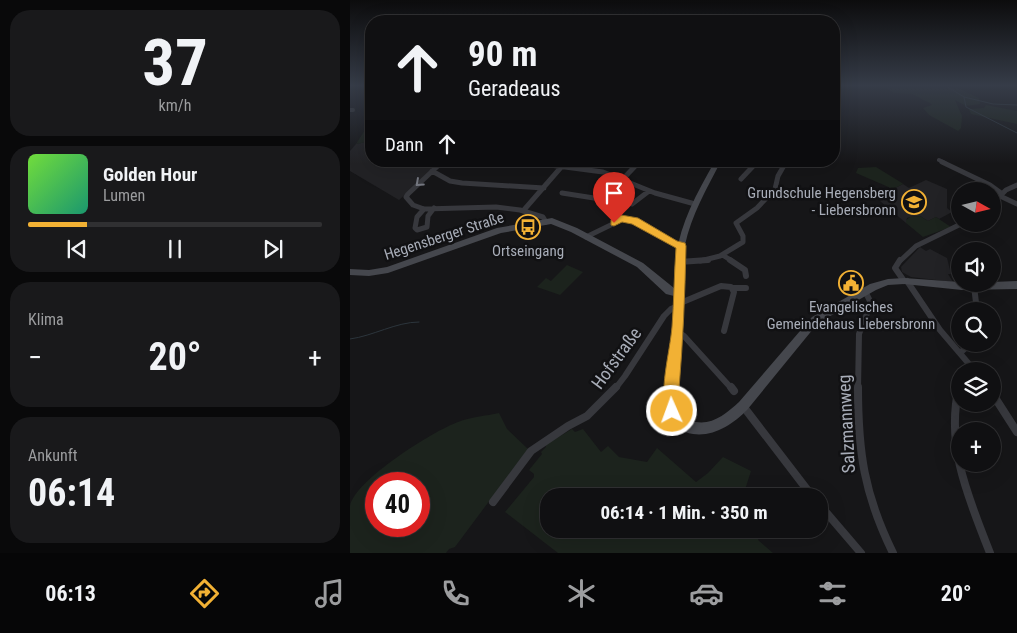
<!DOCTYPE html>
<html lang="de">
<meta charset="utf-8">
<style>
:root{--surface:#101012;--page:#19191b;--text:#f1f3f6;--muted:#9c9d9f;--line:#303032;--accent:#f2b134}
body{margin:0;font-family:"Roboto Condensed",sans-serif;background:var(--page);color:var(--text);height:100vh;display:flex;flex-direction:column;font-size:19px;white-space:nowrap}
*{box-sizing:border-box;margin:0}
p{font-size:16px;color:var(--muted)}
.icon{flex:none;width:28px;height:28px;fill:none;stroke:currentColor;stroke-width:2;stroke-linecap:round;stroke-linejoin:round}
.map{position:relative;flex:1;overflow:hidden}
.sheet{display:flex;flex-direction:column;gap:10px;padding:10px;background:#09090a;width:350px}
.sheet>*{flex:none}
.top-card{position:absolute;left:15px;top:15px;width:475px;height:152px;border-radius:20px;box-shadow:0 5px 20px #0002,0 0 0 1px var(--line);background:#101012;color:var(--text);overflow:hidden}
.needle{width:32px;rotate:98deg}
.buttons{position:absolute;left:601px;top:182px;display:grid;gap:10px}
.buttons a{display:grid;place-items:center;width:50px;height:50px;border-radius:50%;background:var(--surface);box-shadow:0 5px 20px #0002,0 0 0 1px var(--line);font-size:25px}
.speed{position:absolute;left:15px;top:472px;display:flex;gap:10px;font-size:25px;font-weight:700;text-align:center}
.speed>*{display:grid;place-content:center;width:65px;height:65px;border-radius:50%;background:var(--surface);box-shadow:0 5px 20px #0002,0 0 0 1px var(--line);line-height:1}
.speed .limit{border:8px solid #d22;background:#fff;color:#111}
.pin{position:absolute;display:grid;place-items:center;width:42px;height:42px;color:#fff;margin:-51px -21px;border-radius:50% 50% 50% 0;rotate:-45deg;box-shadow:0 0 5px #0007}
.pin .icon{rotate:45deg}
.me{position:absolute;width:55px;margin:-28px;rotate:358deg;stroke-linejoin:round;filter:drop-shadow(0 0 4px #0008)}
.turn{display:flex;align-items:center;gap:18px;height:105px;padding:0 20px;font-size:22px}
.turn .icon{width:65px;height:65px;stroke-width:2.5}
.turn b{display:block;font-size:35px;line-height:42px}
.then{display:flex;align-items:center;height:48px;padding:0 20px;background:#0003;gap:10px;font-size:19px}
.big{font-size:38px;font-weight:700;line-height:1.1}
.sheet .widget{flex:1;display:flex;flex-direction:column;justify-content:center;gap:8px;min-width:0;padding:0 18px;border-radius:20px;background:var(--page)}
.sheet .dial{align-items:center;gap:0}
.dial b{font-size:65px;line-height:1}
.song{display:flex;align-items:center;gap:15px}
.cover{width:60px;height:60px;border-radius:8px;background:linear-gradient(135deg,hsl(100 70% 55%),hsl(160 70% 35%))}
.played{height:5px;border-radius:2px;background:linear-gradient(90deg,var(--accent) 20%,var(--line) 20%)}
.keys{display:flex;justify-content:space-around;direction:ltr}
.heat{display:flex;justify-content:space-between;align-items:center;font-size:28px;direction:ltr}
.trip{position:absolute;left:190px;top:488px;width:288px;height:50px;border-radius:20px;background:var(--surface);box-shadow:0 5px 20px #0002,0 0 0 1px var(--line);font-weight:700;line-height:50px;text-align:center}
.tabs{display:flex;height:80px;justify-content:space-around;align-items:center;background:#060607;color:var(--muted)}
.tabs .icon{width:35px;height:35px}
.tabs .on{color:var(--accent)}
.tabs b{font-size:22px;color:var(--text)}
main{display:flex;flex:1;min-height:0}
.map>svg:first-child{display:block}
</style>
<main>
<section class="sheet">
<div class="widget dial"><b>37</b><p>km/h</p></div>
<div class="widget">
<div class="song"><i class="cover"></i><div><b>Golden Hour</b><p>Lumen</p></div></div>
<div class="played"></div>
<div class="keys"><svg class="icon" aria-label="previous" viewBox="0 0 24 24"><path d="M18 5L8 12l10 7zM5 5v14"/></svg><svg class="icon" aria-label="pause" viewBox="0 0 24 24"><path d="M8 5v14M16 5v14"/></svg><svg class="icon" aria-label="next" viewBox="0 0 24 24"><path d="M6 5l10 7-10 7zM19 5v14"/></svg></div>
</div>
<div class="widget"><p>Klima</p>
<div class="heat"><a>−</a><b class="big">20°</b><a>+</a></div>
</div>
<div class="widget"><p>Ankunft</p><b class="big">06:14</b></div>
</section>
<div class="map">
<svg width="667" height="553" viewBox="0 0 667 553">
<rect width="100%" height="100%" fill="#161618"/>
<path fill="#222225" d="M21 141V161H92L49 200 0 171V151L6 144Z
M576 180 597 189V208L602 212 589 219 586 217 578 221 570 216 560 217 557 218 556 223 530 201 540 186 543 189 553 184 559 188Z
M570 247 576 251 580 249 597 258 601 274H598L603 282 561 277 552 272 551 267Z"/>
<path fill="#1c231d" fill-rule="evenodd" d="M534 86H603L629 98 630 104 616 106 605 100 612 116 611 128 608 131 579 115 573 108 582 105 580 103 562 94 544 93Z
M21 96V141L6 144C11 136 20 124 20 114 20 108 16 104 16 98Z
M636 105 667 111V124L621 114 619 109 634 108Z
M526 167 552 183 553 184 543 189 506 173 508 168Z
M570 216 578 221 586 217 601 227 573 237 556 223V220L560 217Z
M217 265 233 272 210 295 187 287 196 278 201 281Z
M149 413 157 429 178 449 105 547 99 549 96 553H0C0 538 0 521 0 506 5 480 83 431 108 422 120 417 136 416 149 413ZM26 484H69V526H26Z
M222 429 225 432 233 429 251 452 258 446 269 457 297 462 307 448 346 482 358 473 373 457 401 471 393 496H199V529H414L408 540 423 553H208L155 512 184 477V474L179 470 192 454 191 452 196 447 195 445Z"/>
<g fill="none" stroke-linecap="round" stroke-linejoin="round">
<path stroke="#2c353c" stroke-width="1" d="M596 86 614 97 616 107 667 133
M614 97 643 104 667 105
M0 339C23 336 46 322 69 322"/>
<path stroke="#37383d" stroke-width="4" d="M484 109 486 113 484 116
M0 110H3
M589 160 595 163
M173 161 186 163
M91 163 93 161
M288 163 290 161
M406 163 408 161
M435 163 436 161"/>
<path stroke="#37383d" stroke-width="5" d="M92 162 58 194 56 197 63 205 74 209 146 207 170 210 193 217 196 222
M177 162 253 172 305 193 345 204
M592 162 640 185 651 193
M82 171 100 181 112 183 194 188
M273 179 289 162
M391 179 407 162
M212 193 282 204 299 191
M650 196 667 204
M642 204 656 190 667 185
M74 209 67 217 65 228 67 230 77 227 78 216 84 208
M173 211 213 165
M236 237 273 219C295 223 310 240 331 246
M374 256 382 261
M350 261 370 256 393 242V236L386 223 407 208 425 189 428 176 436 162
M550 261 566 246 611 224"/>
<path stroke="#37383d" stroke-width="6" d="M380 260 395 270 396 276
M550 260 545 268 554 281
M329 262 358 260
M557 281 590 330 625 371
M624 286 627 311
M383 288H396
M328 304 371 286 381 287 384 292 374 331
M328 332 334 336 382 389
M610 353 620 344
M265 389 275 376 314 316 321 309 328 306
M508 389 509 334 521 303 515 291
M609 389 610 383"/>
<path stroke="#37383d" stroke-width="8" d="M381 387 384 391
M508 387C508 452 514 494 543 553
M609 387C595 446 619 499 640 553
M642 393 667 432
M393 406 462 496
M143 502 181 451 218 426 237 416 266 387
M469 504 511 553"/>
<path fill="#45474d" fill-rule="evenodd" d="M365 161H371C357 188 341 216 335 245 329 273 335 302 333 330 331 349 316 410 338 421 339 421 345 422 346 422 363 425 377 413 389 402L462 317 520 284 538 279 554 278 610 282V284H642V282L667 281V289L612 290 554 284 538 285 526 290 468 323 397 410C383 424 364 437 343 434 301 428 318 366 322 338 324 324 324 310 324 296L316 294 287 267 221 232 201 224 151 233 38 273 19 276 0 275V269L19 270 37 267 147 228 202 218 227 228 293 263 324 288C323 237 340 205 365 161Z"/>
</g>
<defs><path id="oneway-chevron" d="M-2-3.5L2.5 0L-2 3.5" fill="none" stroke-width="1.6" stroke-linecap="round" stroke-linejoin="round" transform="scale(1.25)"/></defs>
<use stroke="#757881" href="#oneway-chevron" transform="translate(69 183) rotate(138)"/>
<linearGradient id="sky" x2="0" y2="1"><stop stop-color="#0c0c0d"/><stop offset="0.52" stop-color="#363c48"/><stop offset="1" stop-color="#363c48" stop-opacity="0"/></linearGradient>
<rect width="667" height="164" fill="url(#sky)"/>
<path fill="#f2b134" stroke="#9d7322" d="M271 215 288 218 327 241 335 243 336 246C335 294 333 341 329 389 328 399 331 408 328 416L322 418 317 416C308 393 320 352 322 327 324 301 324 275 326 248L282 224 272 222 264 226 261 225V220Z"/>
<defs>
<symbol id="school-ring" viewBox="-11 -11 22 22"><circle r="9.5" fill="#111113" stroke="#f2b134" stroke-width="1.5"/><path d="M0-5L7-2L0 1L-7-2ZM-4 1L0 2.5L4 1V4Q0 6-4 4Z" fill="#f2b134"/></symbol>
<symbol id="bus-ring" viewBox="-11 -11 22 22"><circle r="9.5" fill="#111113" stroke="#f2b134" stroke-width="1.5"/><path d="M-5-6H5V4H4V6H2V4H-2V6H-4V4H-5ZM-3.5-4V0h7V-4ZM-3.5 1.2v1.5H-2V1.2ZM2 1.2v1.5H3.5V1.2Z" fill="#f2b134"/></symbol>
<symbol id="civic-ring" viewBox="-11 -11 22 22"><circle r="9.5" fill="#111113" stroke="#f2b134" stroke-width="1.5"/><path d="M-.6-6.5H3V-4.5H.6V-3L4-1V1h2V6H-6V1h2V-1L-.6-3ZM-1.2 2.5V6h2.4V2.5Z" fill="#f2b134"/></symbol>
</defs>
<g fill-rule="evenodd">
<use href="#school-ring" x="550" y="188" width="28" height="28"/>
<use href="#bus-ring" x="164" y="213" width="28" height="28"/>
<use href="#civic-ring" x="487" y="269" width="28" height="28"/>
</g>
<g text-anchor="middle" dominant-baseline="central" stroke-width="5" stroke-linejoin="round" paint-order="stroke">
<g font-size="15" fill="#a8adb8" stroke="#111113">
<text x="546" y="193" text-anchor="end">Grundschule Hegensberg<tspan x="546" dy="17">- Liebersbronn</tspan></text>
<text x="178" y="251">Ortseingang</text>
<text x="501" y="307">Evangelisches<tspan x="501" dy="17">Gemeindehaus Liebersbronn</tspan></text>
</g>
<g font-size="15" fill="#a8adb8" stroke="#111113">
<text transform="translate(94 236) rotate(-18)">Hegensberger Straße</text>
</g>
<g font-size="18" fill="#a8adb8" stroke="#111113">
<text transform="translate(266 358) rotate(-54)">Hofstraße</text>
<text transform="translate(496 424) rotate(-93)">Salzmannweg</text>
</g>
</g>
</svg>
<div class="buttons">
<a><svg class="needle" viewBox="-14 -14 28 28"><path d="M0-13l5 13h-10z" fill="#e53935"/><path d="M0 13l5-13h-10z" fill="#9c9d9f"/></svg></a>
<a><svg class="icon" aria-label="sound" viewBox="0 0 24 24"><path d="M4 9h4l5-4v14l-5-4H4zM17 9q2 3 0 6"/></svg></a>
<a><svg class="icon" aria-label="search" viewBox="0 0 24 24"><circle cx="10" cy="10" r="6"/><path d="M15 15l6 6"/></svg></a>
<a><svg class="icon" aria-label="layers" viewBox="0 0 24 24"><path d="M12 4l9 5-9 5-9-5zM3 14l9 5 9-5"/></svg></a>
<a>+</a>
</div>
<div class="speed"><div class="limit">40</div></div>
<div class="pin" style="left:264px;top:223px;background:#d93025"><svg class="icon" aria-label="arrive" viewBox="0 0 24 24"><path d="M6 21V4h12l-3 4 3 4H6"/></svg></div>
<svg class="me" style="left:322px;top:411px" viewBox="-20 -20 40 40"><circle r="17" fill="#f2b134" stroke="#fff" stroke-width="3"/><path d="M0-11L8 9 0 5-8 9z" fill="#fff"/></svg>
<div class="trip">06:14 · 1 Min. · 350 m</div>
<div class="top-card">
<div class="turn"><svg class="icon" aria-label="ahead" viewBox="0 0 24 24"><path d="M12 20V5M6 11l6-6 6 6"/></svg><div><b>90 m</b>Geradeaus</div></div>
<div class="then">Dann<svg class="icon" aria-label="ahead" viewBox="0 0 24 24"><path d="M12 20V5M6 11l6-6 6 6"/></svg></div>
</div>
</div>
</main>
<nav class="tabs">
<b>06:13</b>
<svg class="icon on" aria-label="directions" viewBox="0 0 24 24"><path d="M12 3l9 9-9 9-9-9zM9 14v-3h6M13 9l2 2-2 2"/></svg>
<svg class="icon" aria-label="music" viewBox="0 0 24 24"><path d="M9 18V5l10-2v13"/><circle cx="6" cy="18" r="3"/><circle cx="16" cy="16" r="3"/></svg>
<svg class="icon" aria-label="phone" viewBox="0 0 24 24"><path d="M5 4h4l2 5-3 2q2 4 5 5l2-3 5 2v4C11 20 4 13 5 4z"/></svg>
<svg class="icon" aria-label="climate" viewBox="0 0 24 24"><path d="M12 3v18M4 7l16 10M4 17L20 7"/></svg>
<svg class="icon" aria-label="car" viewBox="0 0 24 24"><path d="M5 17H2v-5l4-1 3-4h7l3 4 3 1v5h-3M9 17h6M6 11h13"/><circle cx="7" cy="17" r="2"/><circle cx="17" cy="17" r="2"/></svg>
<svg class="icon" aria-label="filters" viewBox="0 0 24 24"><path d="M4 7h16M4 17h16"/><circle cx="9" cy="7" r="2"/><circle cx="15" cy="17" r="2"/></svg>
<b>20°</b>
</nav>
